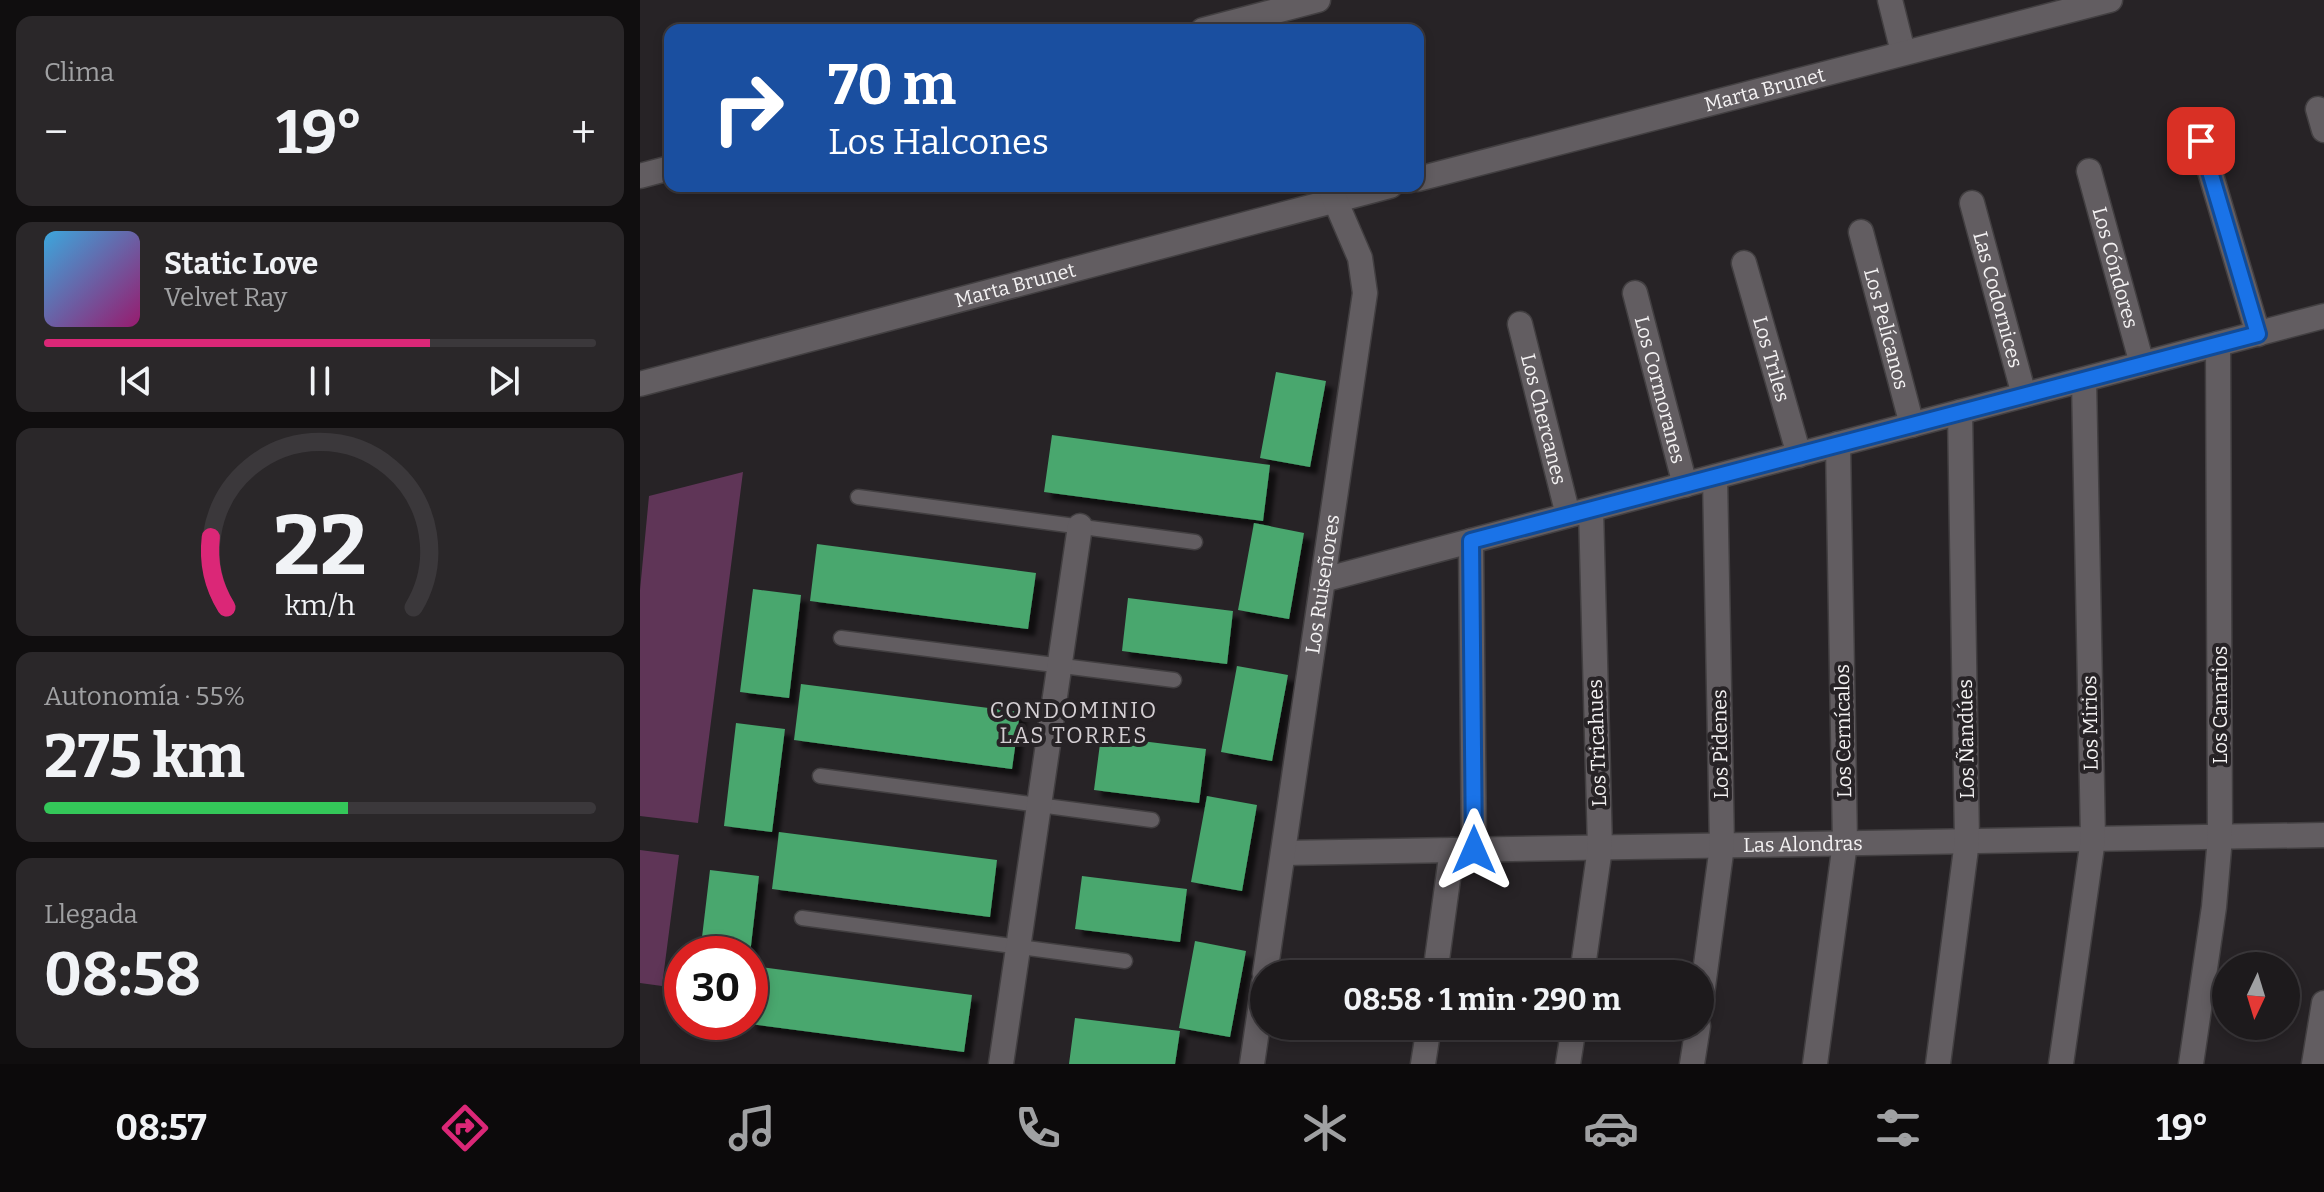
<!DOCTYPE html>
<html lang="es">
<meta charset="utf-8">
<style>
:root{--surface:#1d1a1c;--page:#2a2729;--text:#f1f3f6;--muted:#a0a1a3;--line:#3b383b;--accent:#db2777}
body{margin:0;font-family:Bitter,serif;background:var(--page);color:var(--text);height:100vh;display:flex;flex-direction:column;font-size:30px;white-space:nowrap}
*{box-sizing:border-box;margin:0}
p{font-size:26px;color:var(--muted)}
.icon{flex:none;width:44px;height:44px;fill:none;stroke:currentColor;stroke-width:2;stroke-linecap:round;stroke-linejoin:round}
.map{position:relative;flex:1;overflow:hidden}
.sheet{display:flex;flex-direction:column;gap:16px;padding:16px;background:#100e0f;width:640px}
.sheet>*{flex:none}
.top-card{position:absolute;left:24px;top:24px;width:760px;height:168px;border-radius:16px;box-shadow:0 4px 12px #0003,0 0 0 2px var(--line);background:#1a4fa0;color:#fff;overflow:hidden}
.needle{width:52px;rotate:184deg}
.fabs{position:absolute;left:1572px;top:952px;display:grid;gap:16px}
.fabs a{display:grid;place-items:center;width:88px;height:88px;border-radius:50%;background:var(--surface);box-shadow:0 4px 12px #0003,0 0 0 2px var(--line);font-size:40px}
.speed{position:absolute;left:24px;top:936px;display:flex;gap:16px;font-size:40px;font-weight:700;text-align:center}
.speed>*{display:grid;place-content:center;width:104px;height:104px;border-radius:50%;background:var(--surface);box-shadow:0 4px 12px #0003,0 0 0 2px var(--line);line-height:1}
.speed .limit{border:12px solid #d22;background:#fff;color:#111}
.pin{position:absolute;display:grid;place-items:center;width:68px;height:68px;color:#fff;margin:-34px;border-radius:16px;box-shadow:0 4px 12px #0006}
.me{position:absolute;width:88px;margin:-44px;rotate:0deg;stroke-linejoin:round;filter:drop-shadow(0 0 6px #0008)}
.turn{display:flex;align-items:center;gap:28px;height:168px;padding:0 32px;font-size:36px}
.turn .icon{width:104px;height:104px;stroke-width:2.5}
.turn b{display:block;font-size:56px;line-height:68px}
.big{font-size:60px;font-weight:700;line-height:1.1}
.sheet .tile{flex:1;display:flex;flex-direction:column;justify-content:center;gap:12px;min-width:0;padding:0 28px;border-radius:16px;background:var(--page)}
.sheet .dial{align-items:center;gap:0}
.dial svg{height:208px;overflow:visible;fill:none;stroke:var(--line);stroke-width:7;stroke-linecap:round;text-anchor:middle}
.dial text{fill:var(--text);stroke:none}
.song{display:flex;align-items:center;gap:24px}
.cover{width:96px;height:96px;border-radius:12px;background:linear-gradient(135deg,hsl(200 70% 55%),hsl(320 70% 35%))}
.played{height:8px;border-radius:4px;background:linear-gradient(90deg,var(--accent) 70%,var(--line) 70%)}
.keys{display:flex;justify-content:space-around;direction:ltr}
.heat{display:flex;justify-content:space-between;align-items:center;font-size:44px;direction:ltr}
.charge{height:12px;border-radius:6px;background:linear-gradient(90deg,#34c759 55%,var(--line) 0)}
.trip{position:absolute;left:610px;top:960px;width:464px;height:80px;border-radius:40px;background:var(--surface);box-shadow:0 4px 12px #0003,0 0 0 2px var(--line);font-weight:700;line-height:80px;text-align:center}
.menu{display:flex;height:128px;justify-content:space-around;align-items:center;background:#0c0a0b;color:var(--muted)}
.menu .icon{width:56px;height:56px}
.menu .on{color:var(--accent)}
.menu b{font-size:36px;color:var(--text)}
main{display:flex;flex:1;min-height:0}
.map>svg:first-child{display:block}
</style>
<main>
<section class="sheet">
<div class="tile"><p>Clima</p>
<div class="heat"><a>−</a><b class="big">19°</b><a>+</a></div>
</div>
<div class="tile">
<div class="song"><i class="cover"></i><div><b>Static Love</b><p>Velvet Ray</p></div></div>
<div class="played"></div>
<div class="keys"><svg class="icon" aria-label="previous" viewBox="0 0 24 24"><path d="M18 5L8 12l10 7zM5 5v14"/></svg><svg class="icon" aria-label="pause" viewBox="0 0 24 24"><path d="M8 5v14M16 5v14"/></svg><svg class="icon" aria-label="next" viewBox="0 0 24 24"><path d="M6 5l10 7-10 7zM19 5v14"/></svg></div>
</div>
<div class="tile dial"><svg viewBox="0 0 100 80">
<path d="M14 69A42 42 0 1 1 86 69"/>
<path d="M14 69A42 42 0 0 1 8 42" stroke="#db2777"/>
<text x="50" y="56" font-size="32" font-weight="700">22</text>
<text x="50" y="72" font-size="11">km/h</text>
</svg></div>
<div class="tile"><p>Autonomía · 55%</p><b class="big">275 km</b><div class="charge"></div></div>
<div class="tile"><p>Llegada</p><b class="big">08:58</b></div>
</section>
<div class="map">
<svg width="1684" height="1064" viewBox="0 0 1684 1064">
<defs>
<filter id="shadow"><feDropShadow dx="7" dy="7" stdDeviation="2" flood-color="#0009"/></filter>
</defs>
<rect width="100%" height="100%" fill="#272326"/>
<path fill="#5f3557" d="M103 472 58 823 0 816V590L9 496Z
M0 850 39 855 22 986 0 983Z"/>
<path fill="#48a76e" filter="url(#shadow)" d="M636 372 686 381 670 467 620 458Z
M412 435 630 465 623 521 404 492Z
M614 523 664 533 649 619 598 610Z
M177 544 396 573 388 629 170 601Z
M113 589 161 595 149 698 100 692Z
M488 598 593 611 587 664 482 651Z
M597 666 648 675 632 761 581 752Z
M161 684 380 712 372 769 154 740Z
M96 723 145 729 132 832 84 826Z
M461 736 566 749 559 803 454 790Z
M567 796 617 805 602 891 551 882Z
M139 832 357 860 350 917 132 889Z
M70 870 119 876 110 954H60Z
M442 876 547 889 540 942 435 929Z
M555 941 606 951 590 1037 539 1028Z
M113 966 332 995 324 1052 110 1024Z
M435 1018 540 1031 535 1064H429Z"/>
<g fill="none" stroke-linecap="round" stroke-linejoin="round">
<defs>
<path id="service" d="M218 497 555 542
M201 638 534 680
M180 776 512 820
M162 918 485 961"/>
<g id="minor">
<path d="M1250 0 1263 52"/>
<path d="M563 30 678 0"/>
<path d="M1678 109 1684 130"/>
<path d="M1561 141 1618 334"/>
<path id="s1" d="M1449 171 1502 364"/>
<path d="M0 176 30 168"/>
<path id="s2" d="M778 179 1470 0"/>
<path id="s3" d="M1332 203 1384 395"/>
<path id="s4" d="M1221 232 1272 425"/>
<path id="s5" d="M1104 263 1159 455"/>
<path id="s6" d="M995 293 1045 485"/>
<path id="s7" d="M880 324 928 515"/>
<path id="s8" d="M0 384 750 186"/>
<path d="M831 541 834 850"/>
<path d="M683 580 1684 316"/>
<path id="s9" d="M643 853 1684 835"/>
<path id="s10" d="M625 974 725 293 720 258 689 186"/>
<path d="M795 974 812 850"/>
<path d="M942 974 960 848 951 510"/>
<path d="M1060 1009 1082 846 1075 477"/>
<path d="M361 1064 440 526"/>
<path d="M612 1064 624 983"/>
<path d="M783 1064 789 1026"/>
<path d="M928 1064 934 1026"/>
<path d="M1052 1064 1058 1026"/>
<path d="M1175 1064 1205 843 1198 444"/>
<path d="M1298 1064 1327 841 1320 412"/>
<path d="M1421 1064 1453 839 1444 380"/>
<path d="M1551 1064 1574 907 1580 837 1578 344"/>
<path d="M1674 1064 1684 1003"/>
</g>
</defs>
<use href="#service" stroke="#423f41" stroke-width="17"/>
<use href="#minor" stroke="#423f41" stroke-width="27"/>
<use href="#service" stroke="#625d61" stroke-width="14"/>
<use href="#minor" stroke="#625d61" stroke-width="24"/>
</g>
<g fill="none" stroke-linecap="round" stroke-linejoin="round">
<defs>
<path id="route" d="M834 850 831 541 1618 334 1561 141"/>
</defs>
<use href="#route" stroke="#114b97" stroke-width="20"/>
<use href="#route" stroke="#1a73e8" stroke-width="14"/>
</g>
<g text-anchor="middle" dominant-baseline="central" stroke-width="8" stroke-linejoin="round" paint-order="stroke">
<g font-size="20" fill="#f4f2f3" stroke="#272326">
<text stroke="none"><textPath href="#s2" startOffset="358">Marta Brunet</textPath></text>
<text stroke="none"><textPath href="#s1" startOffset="100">Los Cóndores</textPath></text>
<text stroke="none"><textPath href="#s8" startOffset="388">Marta Brunet</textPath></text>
<text stroke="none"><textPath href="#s3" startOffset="100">Las Codornices</textPath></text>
<text stroke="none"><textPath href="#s4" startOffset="100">Los Pelícanos</textPath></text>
<text stroke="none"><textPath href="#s5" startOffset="100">Los Triles</textPath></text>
<text stroke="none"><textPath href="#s6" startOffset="100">Los Cormoranes</textPath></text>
<text stroke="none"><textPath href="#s7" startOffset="98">Los Chercanes</textPath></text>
<text stroke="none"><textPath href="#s10" startOffset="394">Los Ruiseñores</textPath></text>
<text transform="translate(1580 705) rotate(-90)">Los Canarios</text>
<text transform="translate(1450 723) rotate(-91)">Los Mirios</text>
<text transform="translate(1203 731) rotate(-91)">Los Cernícalos</text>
<text transform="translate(1326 739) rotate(-91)">Los Ñandúes</text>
<text transform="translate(957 743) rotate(-92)">Los Tricahues</text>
<text transform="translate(1080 744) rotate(-91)">Los Pidenes</text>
<text stroke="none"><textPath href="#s9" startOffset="520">Las Alondras</textPath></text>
</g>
<g font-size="22" letter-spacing="2" fill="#d4cfd3" stroke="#272326">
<text x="434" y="710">CONDOMINIO<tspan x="434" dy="25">LAS TORRES</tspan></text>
</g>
</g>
</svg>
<div class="fabs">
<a><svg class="needle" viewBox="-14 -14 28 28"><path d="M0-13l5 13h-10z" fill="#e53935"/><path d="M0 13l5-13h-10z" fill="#a0a1a3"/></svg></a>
</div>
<div class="speed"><div class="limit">30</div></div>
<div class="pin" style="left:1561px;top:141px;background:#d93025"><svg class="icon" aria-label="arrive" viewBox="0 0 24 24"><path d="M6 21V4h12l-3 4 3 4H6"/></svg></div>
<svg class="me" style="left:834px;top:850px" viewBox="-20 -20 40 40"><path d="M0-17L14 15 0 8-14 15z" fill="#1a73e8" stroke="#fff" stroke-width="4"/></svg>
<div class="trip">08:58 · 1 min · 290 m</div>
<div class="top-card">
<div class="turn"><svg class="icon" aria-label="right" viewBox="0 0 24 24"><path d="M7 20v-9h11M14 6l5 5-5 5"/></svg><div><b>70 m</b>Los Halcones</div></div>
</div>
</div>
</main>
<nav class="menu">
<b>08:57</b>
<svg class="icon on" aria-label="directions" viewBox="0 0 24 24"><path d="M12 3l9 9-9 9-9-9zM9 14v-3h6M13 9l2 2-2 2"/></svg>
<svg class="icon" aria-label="music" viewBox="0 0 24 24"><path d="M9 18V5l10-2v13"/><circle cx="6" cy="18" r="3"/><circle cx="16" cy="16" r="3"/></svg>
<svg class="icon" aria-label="phone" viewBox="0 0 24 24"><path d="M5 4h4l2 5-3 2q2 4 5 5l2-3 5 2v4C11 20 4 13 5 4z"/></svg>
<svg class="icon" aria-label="climate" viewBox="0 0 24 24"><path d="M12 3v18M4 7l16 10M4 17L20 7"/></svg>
<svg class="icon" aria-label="car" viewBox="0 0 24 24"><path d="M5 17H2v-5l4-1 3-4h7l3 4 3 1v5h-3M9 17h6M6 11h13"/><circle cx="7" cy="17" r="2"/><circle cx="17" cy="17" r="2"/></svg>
<svg class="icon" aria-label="filters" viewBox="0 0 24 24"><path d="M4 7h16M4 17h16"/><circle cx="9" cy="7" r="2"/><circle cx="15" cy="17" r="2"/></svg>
<b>19°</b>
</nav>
